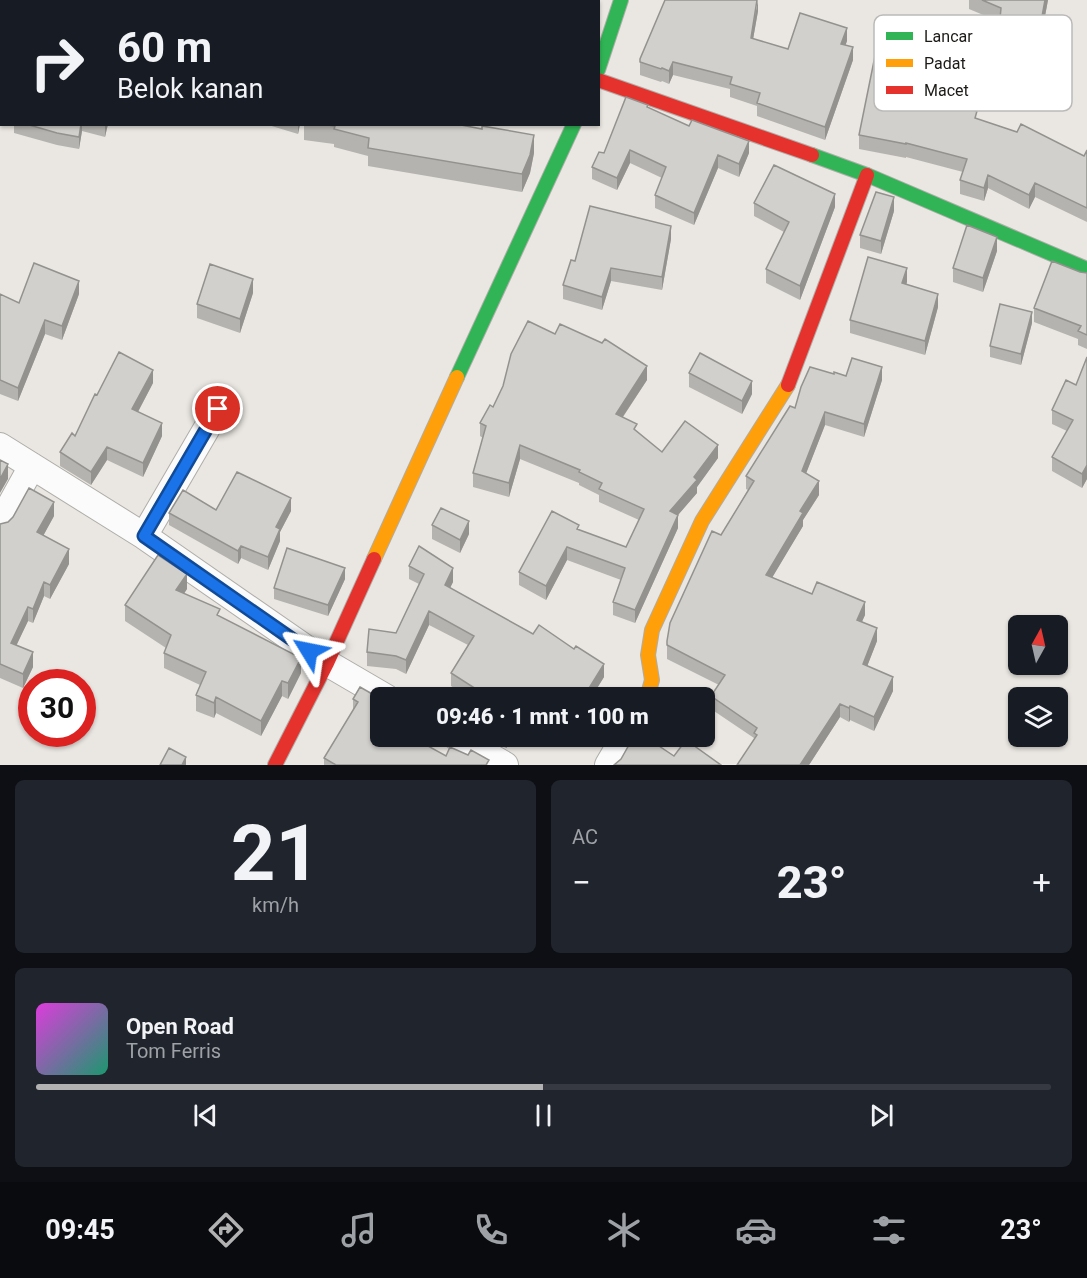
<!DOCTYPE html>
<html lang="id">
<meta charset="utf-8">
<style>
:root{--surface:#171b24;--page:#20242c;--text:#f1f3f6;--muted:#9ea1a6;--line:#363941;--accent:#b2b2b2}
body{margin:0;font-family:Roboto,sans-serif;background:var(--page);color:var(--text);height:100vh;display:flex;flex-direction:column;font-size:22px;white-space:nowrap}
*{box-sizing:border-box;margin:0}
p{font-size:20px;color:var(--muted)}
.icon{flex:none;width:33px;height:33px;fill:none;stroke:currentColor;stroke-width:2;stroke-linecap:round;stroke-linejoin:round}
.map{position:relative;height:765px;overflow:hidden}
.panel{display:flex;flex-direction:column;gap:15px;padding:15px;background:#0d0f14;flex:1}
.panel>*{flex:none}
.top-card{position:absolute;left:0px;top:0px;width:600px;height:126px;box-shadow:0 2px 4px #0004;background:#171b24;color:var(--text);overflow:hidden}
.needle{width:39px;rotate:8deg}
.controls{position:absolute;left:1008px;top:615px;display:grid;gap:12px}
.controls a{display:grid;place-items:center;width:60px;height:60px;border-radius:9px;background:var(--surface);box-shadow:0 2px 4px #0004;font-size:30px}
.speed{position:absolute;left:18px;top:669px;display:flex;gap:12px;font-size:30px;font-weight:700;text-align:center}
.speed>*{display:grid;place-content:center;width:78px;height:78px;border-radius:50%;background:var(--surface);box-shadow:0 2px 4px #0004;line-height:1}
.speed .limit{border:9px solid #d22;background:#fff;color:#111}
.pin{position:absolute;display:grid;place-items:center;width:51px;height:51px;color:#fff;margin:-26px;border:3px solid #fff;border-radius:50%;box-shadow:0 2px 6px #0007}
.me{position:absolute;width:66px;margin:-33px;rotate:305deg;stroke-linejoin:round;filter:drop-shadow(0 0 4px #0008)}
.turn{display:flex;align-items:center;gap:21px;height:126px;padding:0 18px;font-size:27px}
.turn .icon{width:78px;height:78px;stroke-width:2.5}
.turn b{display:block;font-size:42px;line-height:51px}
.big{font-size:45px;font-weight:800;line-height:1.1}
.panel .tile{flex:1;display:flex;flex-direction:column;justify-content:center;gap:9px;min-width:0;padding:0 21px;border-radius:9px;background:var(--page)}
.panel .dial{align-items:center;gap:0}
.dial b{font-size:78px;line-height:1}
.song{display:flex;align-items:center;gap:18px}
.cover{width:72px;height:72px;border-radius:9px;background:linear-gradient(135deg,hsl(300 70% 55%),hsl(160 70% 35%))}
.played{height:6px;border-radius:3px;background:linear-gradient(90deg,var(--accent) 50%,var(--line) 50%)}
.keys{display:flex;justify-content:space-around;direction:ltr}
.heat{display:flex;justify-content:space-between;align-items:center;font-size:33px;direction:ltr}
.panel .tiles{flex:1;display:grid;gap:15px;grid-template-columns:1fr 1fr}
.tile:last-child{grid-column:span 2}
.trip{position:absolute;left:370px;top:687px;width:345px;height:60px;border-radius:9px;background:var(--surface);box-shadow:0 2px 4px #0004;font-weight:800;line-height:60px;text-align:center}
.tabs{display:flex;height:96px;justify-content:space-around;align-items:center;background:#090b0e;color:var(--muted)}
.tabs .icon{width:42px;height:42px}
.tabs .current{color:var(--accent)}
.tabs b{font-size:27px;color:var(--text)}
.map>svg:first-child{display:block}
</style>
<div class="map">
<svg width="1087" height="765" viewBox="0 0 1087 765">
<rect width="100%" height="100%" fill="#eae7e2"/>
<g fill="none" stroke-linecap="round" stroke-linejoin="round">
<defs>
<path id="street" d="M359 0 364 2
M0 61 2 62
M0 446 144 536 327 663 387 698
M0 524 32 466
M144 536 218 409
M455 736 505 765
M608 765 625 736"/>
<path id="fast" d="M598 70 621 0
M812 155 867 175 1087 269
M457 377 574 124"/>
<path id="slow" d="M374 559 457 377
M647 698 652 680 648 655 652 630 702 521 788 385"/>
<path id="jam" d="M598 80 812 155
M788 385 867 175
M275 765 327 663 374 559"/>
</defs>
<use href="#street" stroke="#afada9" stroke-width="28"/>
<use href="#fast" stroke="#afada9" stroke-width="16"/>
<use href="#slow" stroke="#afada9" stroke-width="16"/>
<use href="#jam" stroke="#afada9" stroke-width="16"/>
<use href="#street" stroke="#fcfbfb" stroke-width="26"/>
<use href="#fast" stroke="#30b455" stroke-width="14"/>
<use href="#slow" stroke="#ff9f0a" stroke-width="14"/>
<use href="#jam" stroke="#e5322d" stroke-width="14"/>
</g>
<path fill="#b5b3af" d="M102 0H126V2H110Z
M969 0H1048L1039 48 1036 47 1034 69 997 66V51L1000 22 969 9Z
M758 11 753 39 788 49 847 41 845 45 853 60 825 140 757 116V106L730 97V89L673 75 669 84 662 81 661 82 640 75V59Z
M918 74 914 94 977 119 1084 156 1087 150V222L1035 197 1029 209 988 188 984 201 960 194V180L963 172 906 157V158L859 149V135Z
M648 108 749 153 739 177 718 168 694 225 655 208V195L662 178 630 163 617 190 592 179V167L604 153Z
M14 124H108L105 137 82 131 79 149 57 145 14 133Z
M265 124H300L298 134Z
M304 124H456L534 153 530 173 522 192 368 166V156L334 147V144L304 140Z
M754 203 835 207 800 300 766 283V269L784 232 754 216Z
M894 211 881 254 860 248V235Z
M671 239 662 290 611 281 602 310 563 299V285L575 261Z
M997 251 983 292 953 282V268Z
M1080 272 1087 273V349L1078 345V339L1034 322V308Z
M907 282 906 285 938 307 925 355 850 333V320Z
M253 293 240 333 197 318V304Z
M0 294 19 303 79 294 62 340 45 334 18 401 0 394Z
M1032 323 1021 365 990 357V346Z
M1087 357V479L1082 488 1052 471V457L1067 431 1052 424V410L1076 385Z
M689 373 752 394 742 414 689 387Z
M834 374 882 380 864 437 825 425 806 473 819 495 803 520V526L772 577 865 615 862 621 877 641 867 666 893 691 874 731 850 720 849 722 840 717 809 765H737L754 741V738L711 709V696L719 685 667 659V641L721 535 748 490 746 489V476L795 408Z
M647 380 623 417 637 432 662 452 718 458 697 487V493L678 515V528L635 623 613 615V602L621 580 567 560 546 600 519 585V572L579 530 626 547 639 520 599 502V495L579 485V483L520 459 509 497 473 487V473L483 438 480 436V423L493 407Z
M153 383 138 412 162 436 143 477 107 460 91 485 60 466V452L75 436 97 395Z
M216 510 291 511 280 532V541L268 570 241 558 238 564 169 525V513Z
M54 516 43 536 69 564 50 599 44 596 33 623 28 621 16 645 33 667 23 688 0 678V524Z
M432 525 469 534 460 553 432 539Z
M409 566 453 582 450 588 604 677 592 696 594 698H469L451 686V673L468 645 429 625 406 674 396 669 367 666V652L396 633 419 584 409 579Z
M345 579 328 616 274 599V588Z
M187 589 184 593 220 617 301 673 288 699 282 696 261 736 216 713 214 718 196 711V695L200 685 164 668V653L166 648 125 621V605Z
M360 687 381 736 446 756 489 765H324V758L353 710V699Z
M488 736H506L509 745 506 748 488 738Z"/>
<path fill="#93928f" d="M758 0V11L751 51V38Z
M1045 0H1048L1039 48V33Z
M847 28V41L841 58V44Z
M1036 33V47L1034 69V54Z
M853 47V60L825 140V127Z
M918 60V74L911 107V93Z
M673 62V75L669 84V71Z
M81 124H82V131L79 149V137Z
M105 124H108L105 137Z
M298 124H300L298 134Z
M534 135V153L530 173 522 192V174Z
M749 141V153L739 177V164Z
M630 150V163L617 190V178Z
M718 155V168L694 225V213Z
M988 175V188L984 201V188Z
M1035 183V197L1029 209V195Z
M835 194V207L800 300V286Z
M894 197V211L881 254V241Z
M671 226V239L662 290V277Z
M997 237V251L983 292V278Z
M611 268V281L602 310V297Z
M907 268V282L902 297V283Z
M253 279V293L240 333V319Z
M79 281V294L62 340V326Z
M938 294V307L925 355V341Z
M1032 312V323L1021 365V354Z
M45 320V334L18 401V388Z
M647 366V380L616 427V414Z
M882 367V380L864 437V424Z
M153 370V383L132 423V409Z
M752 381V394L742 414V401Z
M825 412V425L802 484V471Z
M162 423V436L143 477V463Z
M520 445V459L509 497V483Z
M718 445V458L697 487V493L678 515V528L635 623V610L670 511 694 477Z
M107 447V460L91 485V472Z
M8 464V479L0 493V479Z
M1087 465V479L1082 488V474Z
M819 481V495L803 520V526L766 588V575L800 511Z
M291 498V511L280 532V541L268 570V557L276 527Z
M54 502V516L37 547V532Z
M469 521V534L460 553V540Z
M241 546V558L238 564V551Z
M567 547V560L546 600V586Z
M69 549V564L50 599V585Z
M345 568V579L328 616V605Z
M453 568V582L445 598V585Z
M187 574V589L176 606V590Z
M44 582V596L33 623V609Z
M865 602V615L857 633V620Z
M28 607V621L11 657V643Z
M429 611V625L406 674V660Z
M877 628V641L863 677V664Z
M33 652V667L23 688V674Z
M301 658V673L288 699V683Z
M604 664V677L591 698 586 693Z
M893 677V691L874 731V717Z
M282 681V696L261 736V721Z
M216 697V713L214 718V703Z
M840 704V717L809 765H800Z
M850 706V720L849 722V708Z
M509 738V745L506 748V742Z
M186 757V765H182Z"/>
<path fill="#d2d0cc" stroke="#93928f" stroke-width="1.5" d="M158 0H257L262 2H158Z
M286 0H320L319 2H285Z
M368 0H406L412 2H367Z
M516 0H563V2H515Z
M665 0H757L751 38 788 49 800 13 847 28 841 44 853 47 825 127 757 103 760 93 730 84 732 77 673 62 669 71 662 68 661 69 640 62V59Z
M982 0H1045L1039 33H1036L1034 54 997 51 1001 8Z
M876 51 918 60 911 93 977 111 975 118 1017 132 1021 124 1084 156 1087 150V208L1035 183 1029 195 988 175 984 188 960 180 967 159 906 143V144L859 135Z
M626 97 648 105 647 107 689 126 692 120 749 141 739 164 718 155 694 213 655 195 666 167 630 150 617 178 592 167 599 152 604 153Z
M26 124H81L79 137 57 133Z
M321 124H456L482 129V126L534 135 530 155 522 174 368 148 369 138 334 129 335 126Z
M774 165 835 194 800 286 766 269 789 222 754 203Z
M876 192 894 197 881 241 860 235Z
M590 206 671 226 662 277 611 268 602 297 563 285 571 260 575 261Z
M967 225 997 237 983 278 953 268Z
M868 257 907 268 902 283 938 294 925 341 850 320Z
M1052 261 1080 272 1087 273V335L1078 331 1081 326 1034 308Z
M34 263 79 281 62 326 45 320 18 388 0 380V294L19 303Z
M210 264 253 279 240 319 197 304Z
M1000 304 1032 312 1021 354 990 346Z
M528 321 555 334 560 324 602 343 605 339 647 366 616 414 637 424 634 429 662 452 685 421 718 445 694 477 697 480 670 511 678 515 635 610 613 602 625 568 567 547 546 586 519 572 552 511 579 525 577 529 626 547 644 509 599 489 602 483 579 472 580 470 520 445 509 483 473 473 486 426 480 423 490 405 493 407 503 386 511 354Z
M119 352 153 370 132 409 162 423 143 463 107 447 91 472 60 452 72 433 75 436 95 394 97 395Z
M700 353 752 381 742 401 689 373Z
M1087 357V465L1082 474 1052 457 1073 420 1052 410 1066 380 1076 385Z
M852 358 882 367 864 424 825 412 802 471 819 481 800 511 803 513 766 575 812 594 817 582 865 602 857 620 877 628 863 664 893 677 874 717 850 706 849 708 840 704 800 765H737L757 735 754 733 757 728 711 696 725 675 667 645V641L670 623 712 531 721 535 754 481 746 476 790 406 795 408 801 387 810 367 834 374V372L846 376Z
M0 460 8 464 0 479Z
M237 472 291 498 276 527 280 529 268 557 241 546 238 551 169 513 183 490 216 510Z
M29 488 54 502 37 532 69 549 50 585 44 582 33 609 28 607 11 643 33 652 23 674 0 664V524L8 522 13 517Z
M441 508 469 521 460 540 432 525Z
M419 546 453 568 445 585 533 634 539 625 574 649 576 646 604 664 586 693 594 698H539L531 693 528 698H490L451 673 474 636 429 611 406 660 396 656 367 652 369 629 396 633 424 574 409 566Z
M287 548 345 568 328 605 274 588Z
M158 555 187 574 176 590 220 609 217 615 301 658 288 683 282 681 261 721 216 697 214 703 196 695 206 672 164 653 171 635 125 605Z
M360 687 381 699V736H410L446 756 450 747 468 755 471 750 489 760 486 765H487H336L324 758 358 702 353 699Z
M498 736H506L509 738 506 742Z
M634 736H644L674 756 686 740 721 765H614L621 759Z
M169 748 186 757 182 765H160Z"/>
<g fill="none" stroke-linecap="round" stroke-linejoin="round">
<defs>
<path id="route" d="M218 409 144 536 309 651"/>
</defs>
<use href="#route" stroke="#114b97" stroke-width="15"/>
<use href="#route" stroke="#1a73e8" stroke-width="10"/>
</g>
<rect x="874" y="15" width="198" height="96" rx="9" fill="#fff" stroke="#bbbab9" stroke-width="1.5"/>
<rect x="886" y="32" width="27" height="8" fill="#30b455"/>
<rect x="886" y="59" width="27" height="8" fill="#ff9f0a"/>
<rect x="886" y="86" width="27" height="8" fill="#e5322d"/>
<g font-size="16" fill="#1c1a17">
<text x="924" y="42">Lancar</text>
<text x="924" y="69">Padat</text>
<text x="924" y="96">Macet</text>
</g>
</svg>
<div class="controls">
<a><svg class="needle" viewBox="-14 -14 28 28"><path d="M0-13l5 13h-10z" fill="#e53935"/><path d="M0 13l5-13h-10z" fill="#9ea1a6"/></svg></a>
<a><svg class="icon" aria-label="layers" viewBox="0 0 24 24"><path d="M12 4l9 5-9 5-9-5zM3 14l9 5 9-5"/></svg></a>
</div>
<div class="speed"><div class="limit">30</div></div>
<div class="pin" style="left:218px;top:409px;background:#d93025"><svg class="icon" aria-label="arrive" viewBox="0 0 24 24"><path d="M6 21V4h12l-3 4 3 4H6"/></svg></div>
<svg class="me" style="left:309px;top:651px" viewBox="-20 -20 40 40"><path d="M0-17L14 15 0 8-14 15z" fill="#1a73e8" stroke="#fff" stroke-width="4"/></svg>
<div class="trip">09:46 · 1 mnt · 100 m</div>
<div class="top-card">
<div class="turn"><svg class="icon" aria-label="right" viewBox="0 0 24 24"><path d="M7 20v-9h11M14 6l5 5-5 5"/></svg><div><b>60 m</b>Belok kanan</div></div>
</div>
</div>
<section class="panel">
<div class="tiles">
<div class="tile dial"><b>21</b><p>km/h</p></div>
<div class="tile"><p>AC</p>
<div class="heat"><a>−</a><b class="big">23°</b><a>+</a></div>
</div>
<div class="tile">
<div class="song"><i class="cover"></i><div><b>Open Road</b><p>Tom Ferris</p></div></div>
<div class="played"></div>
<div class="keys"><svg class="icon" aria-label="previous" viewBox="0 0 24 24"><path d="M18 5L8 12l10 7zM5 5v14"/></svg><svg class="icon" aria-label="pause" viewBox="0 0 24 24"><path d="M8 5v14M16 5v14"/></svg><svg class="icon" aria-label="next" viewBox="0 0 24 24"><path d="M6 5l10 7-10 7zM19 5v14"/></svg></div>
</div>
</div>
</section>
<nav class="tabs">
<b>09:45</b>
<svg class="icon current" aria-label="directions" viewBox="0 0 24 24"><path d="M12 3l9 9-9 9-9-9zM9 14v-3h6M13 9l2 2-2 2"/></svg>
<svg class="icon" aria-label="music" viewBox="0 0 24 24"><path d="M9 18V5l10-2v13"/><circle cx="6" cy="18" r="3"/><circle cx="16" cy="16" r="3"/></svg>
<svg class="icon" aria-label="phone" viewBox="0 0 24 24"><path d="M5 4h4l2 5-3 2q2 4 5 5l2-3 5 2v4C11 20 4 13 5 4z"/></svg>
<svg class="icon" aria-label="climate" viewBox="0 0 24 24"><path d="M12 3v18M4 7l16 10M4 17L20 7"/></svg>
<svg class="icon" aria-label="car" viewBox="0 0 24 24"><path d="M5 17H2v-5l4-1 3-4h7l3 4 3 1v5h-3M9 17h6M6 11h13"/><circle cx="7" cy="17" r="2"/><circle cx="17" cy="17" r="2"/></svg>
<svg class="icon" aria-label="filters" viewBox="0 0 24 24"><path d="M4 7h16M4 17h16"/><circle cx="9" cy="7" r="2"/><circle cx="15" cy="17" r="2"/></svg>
<b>23°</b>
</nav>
